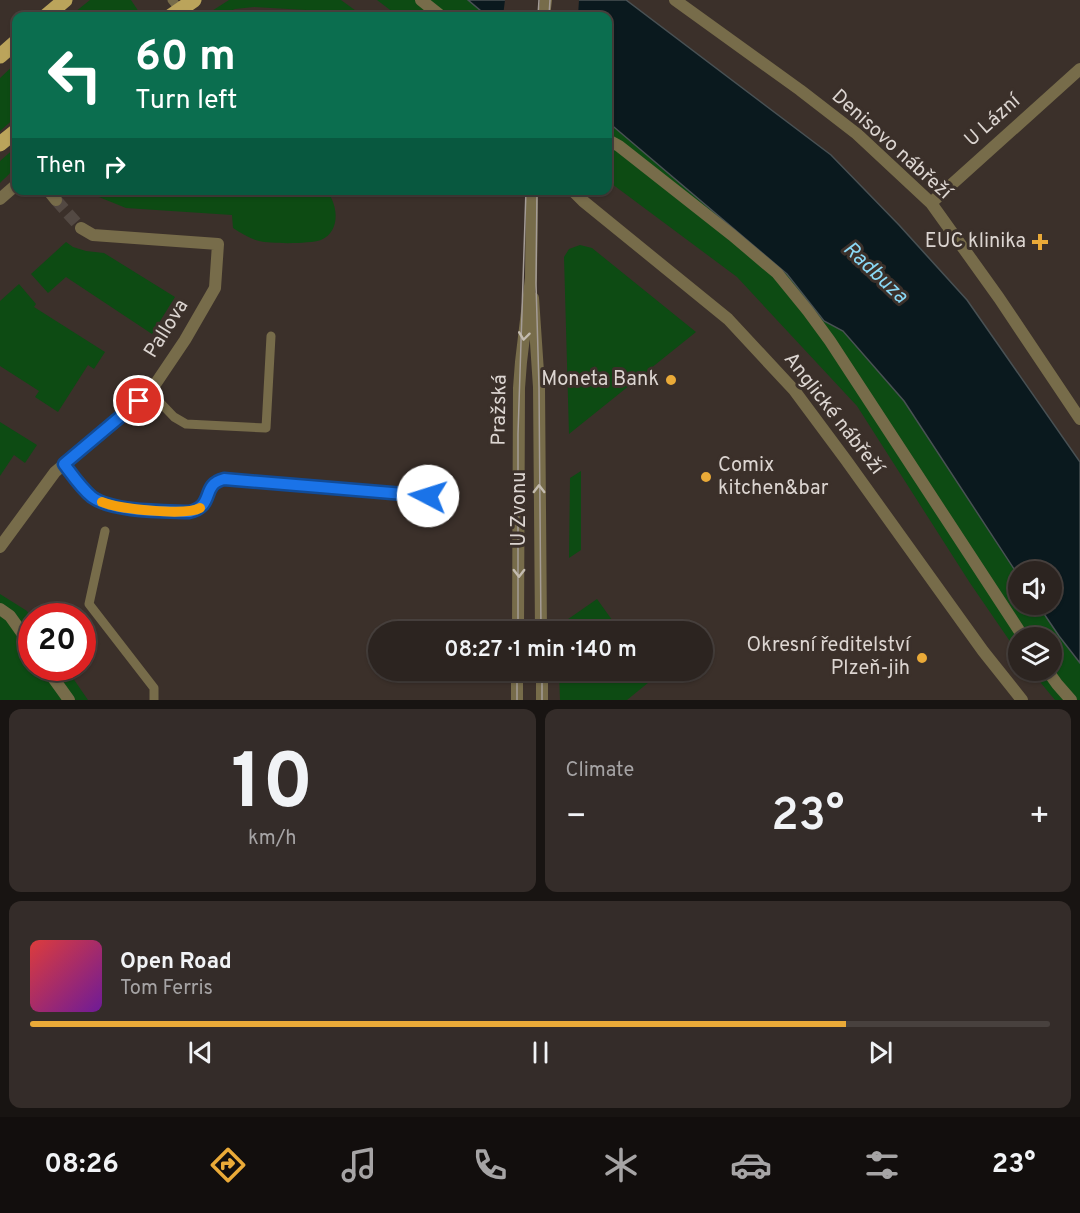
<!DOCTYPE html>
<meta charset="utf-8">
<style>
:root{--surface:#2c2420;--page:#342c29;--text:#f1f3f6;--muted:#a6a4a5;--line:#48413e;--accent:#eaaa38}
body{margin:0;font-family:Overpass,sans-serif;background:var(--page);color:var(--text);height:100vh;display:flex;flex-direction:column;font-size:22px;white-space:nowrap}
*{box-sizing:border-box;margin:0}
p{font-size:20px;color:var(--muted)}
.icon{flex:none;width:33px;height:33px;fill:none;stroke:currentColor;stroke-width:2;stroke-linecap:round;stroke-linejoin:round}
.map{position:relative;height:700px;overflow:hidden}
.drawer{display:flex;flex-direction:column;gap:9px;padding:9px;background:#181412;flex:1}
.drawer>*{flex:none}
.top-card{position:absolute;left:12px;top:12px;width:600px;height:183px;border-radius:12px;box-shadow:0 2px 4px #0004,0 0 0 2px var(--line);background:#0b6e4f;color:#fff;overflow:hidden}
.fabs{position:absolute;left:1008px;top:561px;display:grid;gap:12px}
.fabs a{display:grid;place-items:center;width:54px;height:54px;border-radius:50%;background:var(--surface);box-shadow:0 2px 4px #0004,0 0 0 2px var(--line);font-size:30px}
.speed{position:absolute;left:18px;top:603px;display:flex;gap:12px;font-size:30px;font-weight:700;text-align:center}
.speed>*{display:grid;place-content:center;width:78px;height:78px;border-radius:50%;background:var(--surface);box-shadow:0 2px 4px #0004,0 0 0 2px var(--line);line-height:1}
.speed .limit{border:9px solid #d22;background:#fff;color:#111}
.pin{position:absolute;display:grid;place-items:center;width:51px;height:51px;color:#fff;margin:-26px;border:3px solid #fff;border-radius:50%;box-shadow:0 2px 6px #0007}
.me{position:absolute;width:66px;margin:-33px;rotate:275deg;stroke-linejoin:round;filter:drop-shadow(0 0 4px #0008)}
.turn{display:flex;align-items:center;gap:21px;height:126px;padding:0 24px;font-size:27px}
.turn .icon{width:78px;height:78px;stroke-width:2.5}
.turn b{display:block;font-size:42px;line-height:51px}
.then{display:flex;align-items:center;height:57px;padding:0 24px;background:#0003;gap:12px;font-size:22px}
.big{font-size:45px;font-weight:600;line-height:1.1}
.drawer .tile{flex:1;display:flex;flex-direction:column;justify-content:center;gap:9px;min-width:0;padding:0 21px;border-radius:12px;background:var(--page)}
.drawer .dial{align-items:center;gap:0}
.dial b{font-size:78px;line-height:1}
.song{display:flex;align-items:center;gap:18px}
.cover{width:72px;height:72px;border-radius:9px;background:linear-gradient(135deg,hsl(0 70% 55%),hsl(280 70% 35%))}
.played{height:6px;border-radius:3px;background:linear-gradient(90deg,var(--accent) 80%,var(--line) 80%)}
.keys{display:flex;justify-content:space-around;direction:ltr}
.heat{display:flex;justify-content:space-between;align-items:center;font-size:33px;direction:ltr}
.drawer .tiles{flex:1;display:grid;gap:9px;grid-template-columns:1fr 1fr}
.tile:last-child{grid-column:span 2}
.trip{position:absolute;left:368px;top:621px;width:345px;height:60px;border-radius:30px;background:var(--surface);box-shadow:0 2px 4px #0004,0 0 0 2px var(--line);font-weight:600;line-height:60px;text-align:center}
.dock{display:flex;height:96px;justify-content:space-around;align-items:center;background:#120e0d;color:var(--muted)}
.dock .icon{width:42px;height:42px}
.dock .on{color:var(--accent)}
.dock b{font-size:27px;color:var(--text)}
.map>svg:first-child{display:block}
</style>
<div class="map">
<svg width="1080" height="700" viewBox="0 0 1080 700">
<rect width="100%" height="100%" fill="#3b302a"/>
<path fill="#0d4b13" d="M90 0H131L141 15 139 16H70Z
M229 0H341L363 16H337L323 11 254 7 235 9 219 16H204Z
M377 0H468L487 16H398Z
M16 63V117L0 131V78Z
M608 122 787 274 824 321 843 331 904 401 1018 575V604L1038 605 1059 636 1080 663V700H1055L1031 671 1052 670V638H1018V653L970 583 857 406 737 277 608 181Z
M16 147C17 167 15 169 0 183V161Z
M84 191H327C338 205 341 231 321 240 309 244 272 244 259 241 250 239 241 233 233 228L232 215 126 208Z
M66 242 73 247 86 251 104 253 175 297 152 334 66 277 48 293 31 274Z
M580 245 592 248 696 332 569 434 564 257 569 249Z
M19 284 36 304 34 307 105 352 94 369 88 365 58 412 35 397 39 391 0 366V301Z
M0 422 37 445 25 463 14 455 0 476Z
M581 471V550L569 558 570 478Z
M0 594 27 611 31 617 32 668H66L88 700H0Z
M597 599 620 631H560L561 624Z
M559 671H648L654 678 627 700H560Z"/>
<path fill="#0a191e" stroke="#495154" stroke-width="1.5" d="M468 0H626L831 155 899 225 967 300 1080 462V663L1059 636 1038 605 1052 604V572H1018V575L904 401 843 331 824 321 787 274 608 122V16H487Z"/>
<path fill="#3b302a" d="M505 0H579L578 16H503Z"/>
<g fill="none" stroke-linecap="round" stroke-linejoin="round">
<path stroke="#534943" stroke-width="12" stroke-dasharray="12 6" stroke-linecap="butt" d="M56 200 81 228"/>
<path stroke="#776c4a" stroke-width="9" d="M172 0 180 10 182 14
M150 392 174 417 186 424 266 428 271 336
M64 464C73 476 81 488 92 497 113 512 163 511 189 512 216 506 200 485 224 479L428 496
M105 531 89 604 154 688V700"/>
<path stroke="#776c4a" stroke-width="12" d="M421 0 441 16
M608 140 619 146 732 235 777 273 808 311 830 341 1024 638
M1047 670 1057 684 1071 700"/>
<path stroke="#776c4a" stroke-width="12" d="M675 0 800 90 857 134 931 203 999 298 1080 419
M48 190 56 200
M0 199 16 185
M931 203 1080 69
M533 298 539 387 541 632
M0 547 55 472 150 392 185 340 215 288 218 244 93 235 81 228
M0 609 10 616 32 647
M518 632 519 388 521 362 531 278 532 190
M46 668 69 700
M542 670V700
M517 700V670"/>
<path stroke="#776c4a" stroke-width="12" d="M544 16 546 0
M572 190 583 201 728 319 794 390 846 460 983 651 1022 700"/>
<path stroke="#bba45b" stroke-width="15" d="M46 16 65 0
M171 16 194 0
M0 56 16 42
M0 144 16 131"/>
<path stroke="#a49c97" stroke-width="1.5" d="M538 16 539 0
M549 16 550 0
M537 190 536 283 539 387 541 632
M518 632V434L526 190
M542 670V700
M517 700V670"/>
</g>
<defs><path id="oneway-chevron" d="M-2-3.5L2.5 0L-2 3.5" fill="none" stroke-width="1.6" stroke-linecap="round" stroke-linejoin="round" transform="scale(1.5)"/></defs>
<g stroke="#c3bbaf">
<use href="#oneway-chevron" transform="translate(524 336) rotate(97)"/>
<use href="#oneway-chevron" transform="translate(539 489) rotate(-90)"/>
<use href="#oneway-chevron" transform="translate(519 573) rotate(90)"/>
</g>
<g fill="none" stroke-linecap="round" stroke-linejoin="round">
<defs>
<path id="route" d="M139 401 64 464C73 476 81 488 92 497 113 512 163 511 189 512 216 506 200 485 224 479L428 496"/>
</defs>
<use href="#route" stroke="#114b97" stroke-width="15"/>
<use href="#route" stroke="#1a73e8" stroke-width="10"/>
<path stroke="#f59e0b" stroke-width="10" d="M102 502C119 509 186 516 200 508"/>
</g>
<g fill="#eaaa38" stroke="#3b302a" stroke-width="2">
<path d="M1037 233h6v6h6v6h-6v6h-6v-6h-6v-6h6z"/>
<circle cx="671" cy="380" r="6"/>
<circle cx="706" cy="477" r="6"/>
<circle cx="922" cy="658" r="6"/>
</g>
<g text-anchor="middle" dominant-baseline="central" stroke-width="6" stroke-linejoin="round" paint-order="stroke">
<g font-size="20" fill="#dcd5d1" stroke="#3b302a">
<text transform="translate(993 121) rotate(-42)">U Lázní</text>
<text transform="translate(891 145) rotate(42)">Denisovo nábřeží</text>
<text transform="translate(167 329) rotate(-58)">Pallova</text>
<text transform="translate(500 410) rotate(-89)">Pražská</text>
<text transform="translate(833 414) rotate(52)">Anglické nábřeží</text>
<text transform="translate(520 509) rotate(-90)">U Zvonu</text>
</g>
<g font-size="20" fill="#dcd5d1" stroke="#3b302a" text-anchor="end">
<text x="1026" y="242">EUC klinika</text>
<text x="659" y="380">Moneta Bank</text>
<text x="718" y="466" text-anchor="start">Comix<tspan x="718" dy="23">kitchen&amp;bar</tspan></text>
<text x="910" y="646">Okresní ředitelství<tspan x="910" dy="23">Plzeň-jih</tspan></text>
</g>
<g font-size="21" font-style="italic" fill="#8ad8f5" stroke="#3b302a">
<text transform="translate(875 273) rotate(43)">Radbuza</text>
</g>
</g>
</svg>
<div class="fabs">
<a><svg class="icon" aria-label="sound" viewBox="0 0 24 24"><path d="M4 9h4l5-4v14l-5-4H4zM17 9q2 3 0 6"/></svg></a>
<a><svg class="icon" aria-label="layers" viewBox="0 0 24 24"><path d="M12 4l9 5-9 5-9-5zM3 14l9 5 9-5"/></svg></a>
</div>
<div class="speed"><div class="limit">20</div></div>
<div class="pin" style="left:139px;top:401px;background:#d93025"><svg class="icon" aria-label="arrive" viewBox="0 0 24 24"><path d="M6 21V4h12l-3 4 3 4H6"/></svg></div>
<svg class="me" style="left:428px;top:496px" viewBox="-20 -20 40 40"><circle r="19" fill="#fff"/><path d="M0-13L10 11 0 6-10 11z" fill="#1a73e8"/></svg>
<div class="trip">08:27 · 1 min · 140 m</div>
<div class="top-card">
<div class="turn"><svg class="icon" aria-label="left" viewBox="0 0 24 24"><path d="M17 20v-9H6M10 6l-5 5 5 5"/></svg><div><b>60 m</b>Turn left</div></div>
<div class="then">Then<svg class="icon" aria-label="right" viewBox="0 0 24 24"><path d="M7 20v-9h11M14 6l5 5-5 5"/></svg></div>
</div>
</div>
<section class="drawer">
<div class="tiles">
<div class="tile dial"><b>10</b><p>km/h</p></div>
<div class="tile"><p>Climate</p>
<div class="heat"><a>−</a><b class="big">23°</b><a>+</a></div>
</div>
<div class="tile">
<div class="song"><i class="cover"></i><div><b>Open Road</b><p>Tom Ferris</p></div></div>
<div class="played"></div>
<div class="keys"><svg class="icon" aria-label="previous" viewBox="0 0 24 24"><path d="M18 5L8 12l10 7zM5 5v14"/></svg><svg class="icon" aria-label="pause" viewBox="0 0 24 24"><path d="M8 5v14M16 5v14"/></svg><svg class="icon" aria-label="next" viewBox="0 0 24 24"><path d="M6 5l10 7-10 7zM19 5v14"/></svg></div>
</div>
</div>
</section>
<nav class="dock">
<b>08:26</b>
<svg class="icon on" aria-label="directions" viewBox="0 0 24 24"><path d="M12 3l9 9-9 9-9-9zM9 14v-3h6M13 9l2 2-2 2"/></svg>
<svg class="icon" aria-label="music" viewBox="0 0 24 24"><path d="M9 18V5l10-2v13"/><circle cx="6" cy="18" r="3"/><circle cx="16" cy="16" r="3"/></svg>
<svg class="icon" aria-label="phone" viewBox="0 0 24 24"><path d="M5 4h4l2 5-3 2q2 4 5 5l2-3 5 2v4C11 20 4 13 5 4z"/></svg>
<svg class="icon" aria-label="climate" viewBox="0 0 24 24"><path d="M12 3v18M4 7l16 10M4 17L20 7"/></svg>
<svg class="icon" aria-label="car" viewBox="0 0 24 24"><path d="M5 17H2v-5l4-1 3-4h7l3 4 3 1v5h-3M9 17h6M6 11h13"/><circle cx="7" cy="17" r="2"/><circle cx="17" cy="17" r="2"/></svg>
<svg class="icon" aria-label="filters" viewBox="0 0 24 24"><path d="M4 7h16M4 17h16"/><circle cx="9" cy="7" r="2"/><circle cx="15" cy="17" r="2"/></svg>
<b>23°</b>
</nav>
